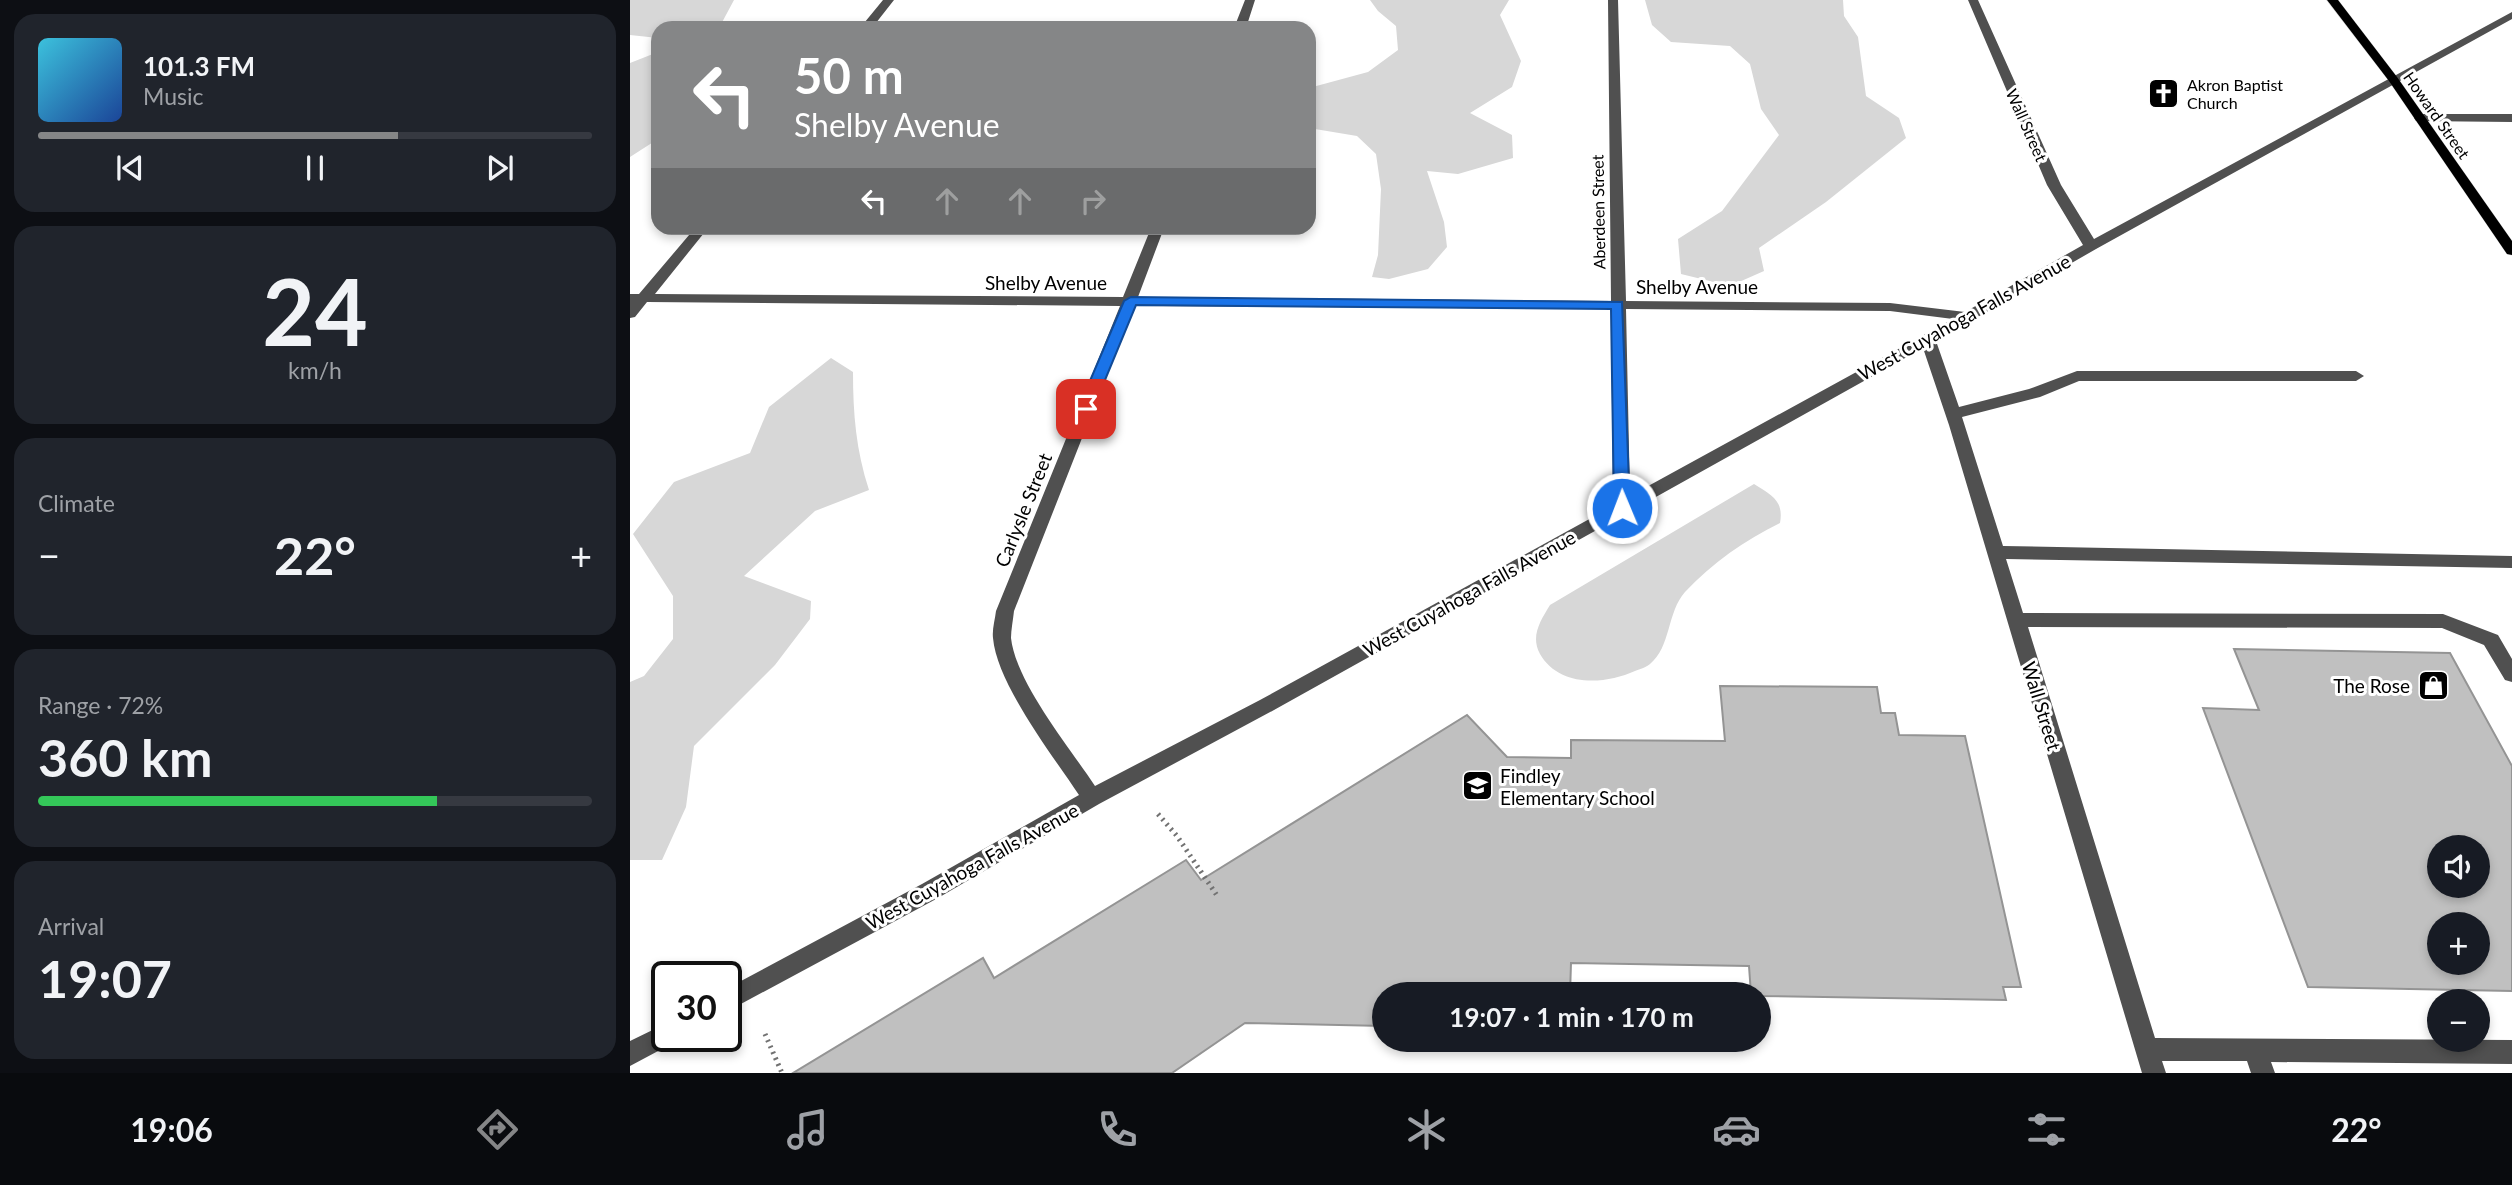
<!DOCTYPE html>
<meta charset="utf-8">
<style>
:root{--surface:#171b24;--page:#20242c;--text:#f1f3f6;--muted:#9ea1a6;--line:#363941;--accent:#858687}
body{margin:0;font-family:Lato,sans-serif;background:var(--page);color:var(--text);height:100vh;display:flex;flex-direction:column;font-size:26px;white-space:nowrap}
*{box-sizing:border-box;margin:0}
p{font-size:23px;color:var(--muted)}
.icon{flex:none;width:38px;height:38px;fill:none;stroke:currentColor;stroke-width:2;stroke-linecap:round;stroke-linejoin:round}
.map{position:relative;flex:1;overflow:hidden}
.details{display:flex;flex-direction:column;gap:14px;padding:14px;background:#0d0f14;width:630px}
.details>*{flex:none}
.banner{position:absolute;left:21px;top:21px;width:665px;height:214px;border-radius:21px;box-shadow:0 4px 10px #0003;background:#858687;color:#fff;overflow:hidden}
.controls{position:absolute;left:1797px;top:835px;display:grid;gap:14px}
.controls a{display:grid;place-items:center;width:63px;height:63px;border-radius:50%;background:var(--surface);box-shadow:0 4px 10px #0003;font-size:35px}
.speed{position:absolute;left:21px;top:961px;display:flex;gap:14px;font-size:35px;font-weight:700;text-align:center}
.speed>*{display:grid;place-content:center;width:91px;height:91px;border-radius:50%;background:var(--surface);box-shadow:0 4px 10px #0003;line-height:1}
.speed .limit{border:4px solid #111;border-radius:10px;background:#fff;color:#111}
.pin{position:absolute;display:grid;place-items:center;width:60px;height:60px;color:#fff;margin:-30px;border-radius:14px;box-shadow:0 4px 10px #0006}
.me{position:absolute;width:77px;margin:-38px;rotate:359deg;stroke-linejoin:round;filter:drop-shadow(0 0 5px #0008)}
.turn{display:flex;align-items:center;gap:24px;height:147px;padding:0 28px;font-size:32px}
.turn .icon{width:91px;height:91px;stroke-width:2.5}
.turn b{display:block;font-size:49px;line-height:60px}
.lanes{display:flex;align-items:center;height:66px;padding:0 28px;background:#0003;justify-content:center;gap:35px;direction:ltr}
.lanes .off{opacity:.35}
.big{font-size:52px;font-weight:700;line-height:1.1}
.details .card{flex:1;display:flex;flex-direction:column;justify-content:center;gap:10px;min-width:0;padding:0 24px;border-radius:21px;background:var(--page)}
.details .dial{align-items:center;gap:0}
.dial b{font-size:91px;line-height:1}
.song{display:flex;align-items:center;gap:21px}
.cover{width:84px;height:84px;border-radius:10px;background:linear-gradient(135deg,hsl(190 70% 55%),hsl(220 70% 35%))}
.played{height:7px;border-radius:4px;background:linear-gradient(90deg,var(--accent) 65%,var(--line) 65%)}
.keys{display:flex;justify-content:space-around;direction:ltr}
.heat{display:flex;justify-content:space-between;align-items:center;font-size:38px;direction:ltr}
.charge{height:10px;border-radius:5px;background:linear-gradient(90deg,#34c759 72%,var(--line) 0)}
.trip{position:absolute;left:742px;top:982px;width:399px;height:70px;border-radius:35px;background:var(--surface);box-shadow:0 4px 10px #0003;font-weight:700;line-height:70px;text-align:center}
.menu{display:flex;height:112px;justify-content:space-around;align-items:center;background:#090b0e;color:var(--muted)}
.menu .icon{width:49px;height:49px}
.menu .selected{color:var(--accent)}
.menu b{font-size:32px;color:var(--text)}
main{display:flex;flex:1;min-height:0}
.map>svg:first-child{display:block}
</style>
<main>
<section class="details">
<div class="card">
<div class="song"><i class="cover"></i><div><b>101.3 FM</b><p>Music</p></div></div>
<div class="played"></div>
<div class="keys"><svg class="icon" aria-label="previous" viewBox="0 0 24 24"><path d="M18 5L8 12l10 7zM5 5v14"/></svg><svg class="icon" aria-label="pause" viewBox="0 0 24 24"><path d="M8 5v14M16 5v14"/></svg><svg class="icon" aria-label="next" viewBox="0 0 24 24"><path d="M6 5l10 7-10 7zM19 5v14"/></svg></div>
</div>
<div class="card dial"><b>24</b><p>km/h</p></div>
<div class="card"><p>Climate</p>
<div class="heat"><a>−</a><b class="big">22°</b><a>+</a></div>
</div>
<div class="card"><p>Range · 72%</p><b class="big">360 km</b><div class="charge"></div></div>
<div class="card"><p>Arrival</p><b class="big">19:07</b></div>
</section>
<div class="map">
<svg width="1882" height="1073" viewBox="0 0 1882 1073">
<rect width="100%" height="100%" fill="#fff"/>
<path fill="#d7d7d7" d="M0 0H104L89 28H28V38L0 35Z
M740 0H879L870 15 891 61 882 87 840 113 882 135 883 158 828 174 797 171 814 222 817 247 798 269 759 279 742 277 748 255 751 189 746 154 727 136 679 128V88L738 72 768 50 766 26 748 11Z
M1015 0H1213L1214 16 1228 37 1236 96 1269 118 1276 138 1196 202 1129 248 1134 271 1100 286 1051 274 1048 239 1092 211 1149 135 1131 109 1120 64 1100 46 1041 42 1022 25Z
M28 52V139L0 157V63Z
M201 358 223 372C223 414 226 450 239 490L185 511 114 576 181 601 180 619 145 665 64 746 56 807 32 860H0V682L14 676 43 639V596L3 534 44 482 120 453 139 407Z
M1124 484C1142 495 1154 501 1150 523 1115 540 1082 563 1055 592 1037 612 1041 647 1020 664 1017 667 1010 669 1005 671 974 685 929 687 910 654 900 636 911 620 920 605Z"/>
<path fill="#c0c0c0" stroke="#949494" stroke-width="2" fill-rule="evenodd" d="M1604 649 1820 653 1882 766V991L1678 987 1573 708 1629 710ZM1810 847H1848V886H1810ZM1810 924H1848V962H1810Z
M1090 686 1247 687 1251 713H1265L1269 735 1335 736 1391 987H1373L1376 1000 1129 996V994H1121L1119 966 941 963 940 994H754V1026L615 1023 542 1073H163L353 958 364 978 556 860 571 880 837 715 877 757 941 758V740L1095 741Z"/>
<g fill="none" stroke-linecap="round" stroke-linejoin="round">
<defs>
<path id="major" d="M1697 0H1708L1767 77 1882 241V255L1877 254 1759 81Z"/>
</defs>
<use href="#major" stroke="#dbdbdb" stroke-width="1"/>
<path stroke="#727272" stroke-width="5" stroke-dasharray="2 4.5" stroke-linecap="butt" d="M528 814 547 836 588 897
M135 1034 152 1073"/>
<path fill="#505050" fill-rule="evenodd" d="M253 0H264L242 28H230Z
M615 0H625L616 28H604Z
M978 0H988L996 301 1260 303 1335 312 1453 245 1417 185 1338 0H1348L1431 185 1464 239 1882 12V19L1466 249 1306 341 1329 407 1399 389 1447 371H1726L1734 376 1726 381H1449L1410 397 1332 417 1373 546 1882 556V568L1376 559 1393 613 1813 614 1868 635 1882 659V682L1875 680 1854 645 1812 628 1398 627 1525 1038 1882 1040V1064L1641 1062 1645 1073H1621L1617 1061H1532L1536 1073H1512L1319 425 1293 348 644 710 469 804 308 898 96 1012V989L292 884 449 795C423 756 367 684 363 638 362 629 365 620 366 611L490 306 17 302 5 317 0 318V294H9L65 228H78L25 294 493 297 521 228H534L508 297 981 301ZM504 306 981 309 983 506 630 700 465 786C440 748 386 683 381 638 381 630 383 620 384 611ZM996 309 1260 311 1323 319 1000 496Z
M1790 114H1882V122L1786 121 1784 118Z
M37 1023V1036H48L45 1042 0 1066V1041Z"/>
<use href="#major" fill="#000" fill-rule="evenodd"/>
</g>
<path fill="#1a73e8" stroke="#114b97" stroke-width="2" d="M501 297 992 302 1000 508 992 513 984 508 981 309 506 305 463 409 461 412H450L448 409 494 301Z"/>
<defs>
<symbol id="church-square" viewBox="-11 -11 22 22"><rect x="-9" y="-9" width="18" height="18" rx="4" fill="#000" stroke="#fff"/><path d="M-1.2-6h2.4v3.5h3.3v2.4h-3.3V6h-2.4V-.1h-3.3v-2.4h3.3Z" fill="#fff"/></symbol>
<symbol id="shop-square" viewBox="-11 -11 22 22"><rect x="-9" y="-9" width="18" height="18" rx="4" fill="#000" stroke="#fff"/><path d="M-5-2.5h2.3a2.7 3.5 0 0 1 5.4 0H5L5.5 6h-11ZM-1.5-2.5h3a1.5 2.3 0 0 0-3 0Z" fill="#fff"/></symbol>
<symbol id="school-square" viewBox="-11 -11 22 22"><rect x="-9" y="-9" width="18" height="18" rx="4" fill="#000" stroke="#fff"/><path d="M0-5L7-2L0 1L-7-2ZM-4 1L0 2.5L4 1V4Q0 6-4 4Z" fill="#fff"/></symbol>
</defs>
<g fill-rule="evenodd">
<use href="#church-square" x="1516" y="76" width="35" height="35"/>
<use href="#shop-square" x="1786" y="668" width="35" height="35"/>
<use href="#school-square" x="830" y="768" width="35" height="35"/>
</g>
<g text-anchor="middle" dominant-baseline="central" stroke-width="6" stroke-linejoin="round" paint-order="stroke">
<g font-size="16" fill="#000" stroke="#fff" text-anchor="start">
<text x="1557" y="84">Akron Baptist<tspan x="1557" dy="18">Church</tspan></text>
</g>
<g font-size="16" fill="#000" stroke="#fff">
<text transform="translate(1807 115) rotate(55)">Howard Street</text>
<text transform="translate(1397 125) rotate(66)">Wall Street</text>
<text transform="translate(968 212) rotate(-91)">Aberdeen Street</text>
</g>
<g font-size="19" fill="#000" stroke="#fff">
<text x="416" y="282">Shelby Avenue</text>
<text x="1067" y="286">Shelby Avenue</text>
<text transform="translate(1334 317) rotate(-29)">West Cuyahoga Falls Avenue</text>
<text transform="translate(393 510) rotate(-68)">Carlysle Street</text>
<text transform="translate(839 593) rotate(-29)">West Cuyahoga Falls Avenue</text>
<text transform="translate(1412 706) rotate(73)">Wall Street</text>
<text transform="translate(342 866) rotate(-29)">West Cuyahoga Falls Avenue</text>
</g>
<g font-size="19" fill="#000" stroke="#fff" text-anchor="end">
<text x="1780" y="685">The Rose</text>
<text x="870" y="775" text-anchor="start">Findley<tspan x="870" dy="22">Elementary School</tspan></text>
</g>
</g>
</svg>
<div class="controls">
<a><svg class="icon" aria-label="sound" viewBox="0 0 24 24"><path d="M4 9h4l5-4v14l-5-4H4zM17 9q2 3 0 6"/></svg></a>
<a>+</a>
<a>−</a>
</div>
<div class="speed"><div class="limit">30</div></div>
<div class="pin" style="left:456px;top:409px;background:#d93025"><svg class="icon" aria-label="arrive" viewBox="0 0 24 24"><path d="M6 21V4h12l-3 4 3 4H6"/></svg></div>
<svg class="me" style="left:992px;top:508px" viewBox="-20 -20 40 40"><circle r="17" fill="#1a73e8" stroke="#fff" stroke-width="3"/><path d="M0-11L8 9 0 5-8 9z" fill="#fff"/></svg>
<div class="trip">19:07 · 1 min · 170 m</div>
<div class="banner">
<div class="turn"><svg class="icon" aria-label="left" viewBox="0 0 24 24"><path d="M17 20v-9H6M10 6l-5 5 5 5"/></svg><div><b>50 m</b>Shelby Avenue</div></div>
<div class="lanes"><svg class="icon" aria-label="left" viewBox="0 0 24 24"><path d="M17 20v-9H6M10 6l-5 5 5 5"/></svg><svg class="icon off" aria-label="ahead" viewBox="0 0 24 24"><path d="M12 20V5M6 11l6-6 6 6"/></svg><svg class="icon off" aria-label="ahead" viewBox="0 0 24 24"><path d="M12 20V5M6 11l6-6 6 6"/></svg><svg class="icon off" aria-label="right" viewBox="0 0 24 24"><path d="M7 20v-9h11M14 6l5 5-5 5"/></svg></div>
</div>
</div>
</main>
<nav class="menu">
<b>19:06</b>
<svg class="icon selected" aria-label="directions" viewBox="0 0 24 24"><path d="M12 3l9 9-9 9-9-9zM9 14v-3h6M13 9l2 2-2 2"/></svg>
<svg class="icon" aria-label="music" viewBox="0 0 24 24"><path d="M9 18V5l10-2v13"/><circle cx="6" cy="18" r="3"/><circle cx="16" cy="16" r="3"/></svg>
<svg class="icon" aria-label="phone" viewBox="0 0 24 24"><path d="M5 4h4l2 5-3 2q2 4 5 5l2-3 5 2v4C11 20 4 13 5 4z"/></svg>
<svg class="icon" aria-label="climate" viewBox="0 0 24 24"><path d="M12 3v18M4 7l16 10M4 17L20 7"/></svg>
<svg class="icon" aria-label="car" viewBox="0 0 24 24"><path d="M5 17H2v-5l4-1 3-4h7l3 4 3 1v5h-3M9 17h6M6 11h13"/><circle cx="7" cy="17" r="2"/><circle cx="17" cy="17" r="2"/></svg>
<svg class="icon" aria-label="filters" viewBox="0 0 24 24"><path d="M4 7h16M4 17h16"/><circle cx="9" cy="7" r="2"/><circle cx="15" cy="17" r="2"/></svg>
<b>22°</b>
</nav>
